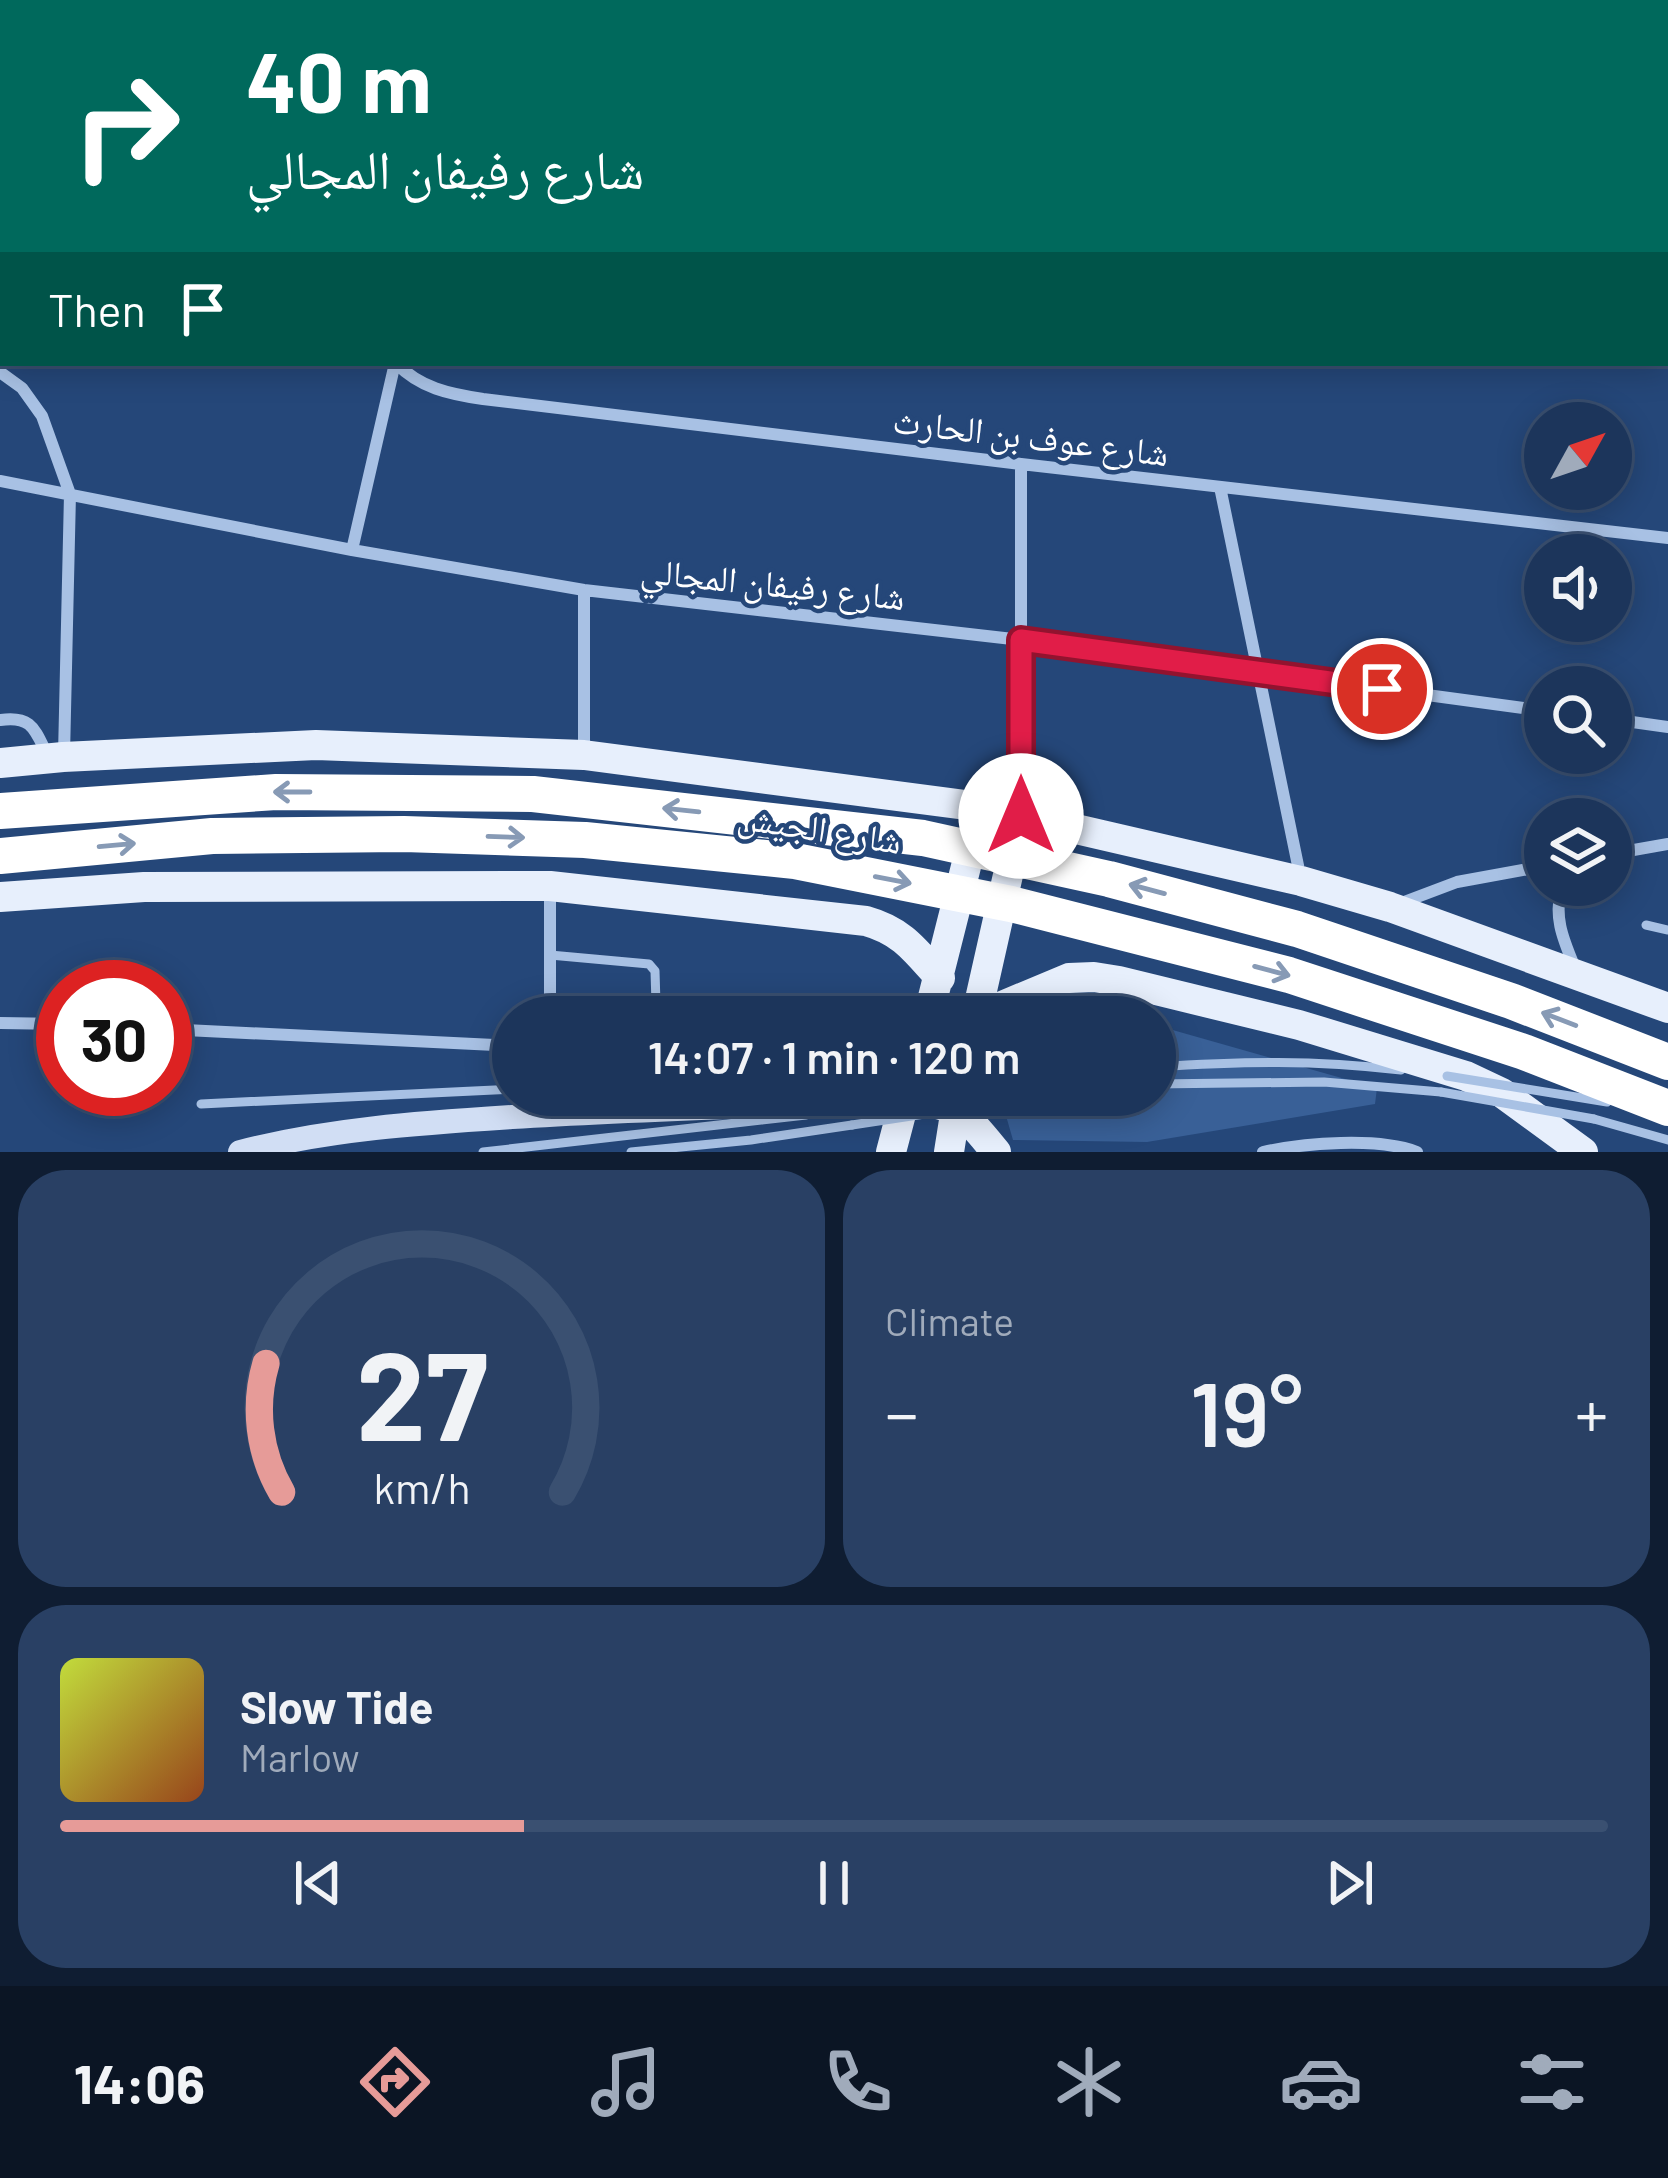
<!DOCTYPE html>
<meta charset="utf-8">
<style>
:root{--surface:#1c355b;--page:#294064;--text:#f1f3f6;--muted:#a0abbb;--line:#3a5071;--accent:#e69b98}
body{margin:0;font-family:Barlow,"Noto Naskh Arabic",sans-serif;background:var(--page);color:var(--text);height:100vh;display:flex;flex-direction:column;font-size:45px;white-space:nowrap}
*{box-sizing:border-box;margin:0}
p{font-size:39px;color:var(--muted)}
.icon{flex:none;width:66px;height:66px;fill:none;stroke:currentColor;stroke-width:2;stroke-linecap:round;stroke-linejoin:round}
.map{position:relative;height:1152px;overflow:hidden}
.drawer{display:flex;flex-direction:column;gap:18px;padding:18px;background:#0f1d32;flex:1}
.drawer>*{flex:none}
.hud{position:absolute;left:0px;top:0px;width:1668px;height:366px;box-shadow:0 6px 30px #0003,0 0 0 3px var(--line);background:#00695c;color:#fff;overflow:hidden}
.needle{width:78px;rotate:50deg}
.controls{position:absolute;left:1524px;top:402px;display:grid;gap:24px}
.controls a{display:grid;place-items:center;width:108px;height:108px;border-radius:50%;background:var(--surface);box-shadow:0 6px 30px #0003,0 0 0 3px var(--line);font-size:60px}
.speed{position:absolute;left:36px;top:960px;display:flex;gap:24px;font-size:60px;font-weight:700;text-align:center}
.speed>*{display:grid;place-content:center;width:156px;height:156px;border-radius:50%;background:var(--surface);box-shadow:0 6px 30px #0003,0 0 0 3px var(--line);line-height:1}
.speed .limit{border:18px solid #d22;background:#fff;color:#111}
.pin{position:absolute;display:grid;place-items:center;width:102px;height:102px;color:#fff;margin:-51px;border:6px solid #fff;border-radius:50%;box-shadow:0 3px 12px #0007}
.me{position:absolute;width:132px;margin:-66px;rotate:0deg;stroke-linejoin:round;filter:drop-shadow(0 0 9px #0008)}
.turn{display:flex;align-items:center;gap:42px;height:252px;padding:0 48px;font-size:54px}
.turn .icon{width:156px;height:156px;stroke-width:2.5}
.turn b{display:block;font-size:84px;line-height:102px}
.then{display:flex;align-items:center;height:114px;padding:0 48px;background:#0003;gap:24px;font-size:45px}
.big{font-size:90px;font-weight:600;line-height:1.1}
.drawer .card{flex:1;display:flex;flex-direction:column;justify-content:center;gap:18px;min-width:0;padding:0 42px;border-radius:48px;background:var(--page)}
.drawer .dial{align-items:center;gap:0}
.dial svg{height:312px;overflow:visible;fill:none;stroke:var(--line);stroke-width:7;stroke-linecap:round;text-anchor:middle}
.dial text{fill:var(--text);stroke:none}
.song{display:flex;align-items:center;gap:36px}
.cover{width:144px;height:144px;border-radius:18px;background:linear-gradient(135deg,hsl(70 70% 55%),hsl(20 70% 35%))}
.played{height:12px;border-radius:6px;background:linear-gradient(90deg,var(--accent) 30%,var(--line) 30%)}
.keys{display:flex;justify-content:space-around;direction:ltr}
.heat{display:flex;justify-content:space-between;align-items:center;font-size:66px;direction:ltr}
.drawer .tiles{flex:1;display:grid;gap:18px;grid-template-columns:1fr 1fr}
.card:last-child{grid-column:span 2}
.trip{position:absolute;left:492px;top:996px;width:684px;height:120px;border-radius:60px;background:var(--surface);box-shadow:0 6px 30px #0003,0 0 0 3px var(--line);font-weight:600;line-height:120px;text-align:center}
.tabs{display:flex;height:192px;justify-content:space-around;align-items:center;background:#0b1524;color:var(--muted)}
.tabs .icon{width:84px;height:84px}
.tabs .on{color:var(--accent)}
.tabs b{font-size:54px;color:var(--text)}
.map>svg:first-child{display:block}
</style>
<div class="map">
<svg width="1668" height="1152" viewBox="0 0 1668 1152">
<rect width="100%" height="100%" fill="#254779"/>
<path fill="#396097" d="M1155 1025 1377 1088 1375 1104 1147 1142 1013 1140 1000 1095H1155Z"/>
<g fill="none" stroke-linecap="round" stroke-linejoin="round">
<path stroke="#a8c1e4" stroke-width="9" d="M1646 925 1668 930
M550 955 649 964 655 971 656 1004 659 1009 711 1010
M1155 1067C1242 1061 1314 1060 1401 1070
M1155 1084 1324 1082 1441 1092
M201 1104 513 1089
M984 1105 1056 1095
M1594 1119 1668 1140
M483 1152 806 1115
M631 1152 751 1140 852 1125"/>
<path stroke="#a8c1e4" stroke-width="12" d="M164 0 165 3
M638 0 653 3
M307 3 322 0
M1573 3 1575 0
M0 355 3 354
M396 363C420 388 449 394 483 399L1021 464 1668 538
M0 372 22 388 42 416 70 494 64 755
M1021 464V816
M0 481 352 550 584 590 1021 640 1545 711
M1220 487 1301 880
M352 550 395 363
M1611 719 1668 727
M0 720C33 715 35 731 48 756
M584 754V590
M1611 854 1668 844
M1562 885C1553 917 1563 939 1575 968
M550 887V1017
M1396 905 1457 882 1545 866
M0 1023 63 1024
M165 1029 513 1046
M1263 1152C1305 1143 1377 1137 1417 1152"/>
<path stroke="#d1def4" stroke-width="24" d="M240 1152C329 1129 420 1123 512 1117 640 1109 768 1106 896 1100"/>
<path stroke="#e7effc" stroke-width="30" d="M0 763 63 757 316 745 584 755 981 807 1301 881 1390 907 1668 1008
M0 897 144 887 550 886 866 921C902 931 915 950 940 978
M928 1017 981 807
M976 1017 1069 978 1094 977 1119 981 1299 1025 1466 1076 1502 1093 1583 1152
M976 1017 1017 835
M904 1100C956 1102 964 1113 996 1152
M891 1152 906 1095
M949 1152 958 1095"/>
<path stroke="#a8c1e4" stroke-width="9" d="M1447 1076 1607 1102
M1441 1092 1594 1119
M849 1109 937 1095
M852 1125 984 1105"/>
<path stroke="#fff" stroke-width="36" d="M0 811 276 792 533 794 923 838 1109 879 1297 929 1511 1001 1668 1062
M0 856 212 836 404 834 585 840 795 861 1011 904 1289 975 1524 1052 1668 1108"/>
</g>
<defs><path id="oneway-shaft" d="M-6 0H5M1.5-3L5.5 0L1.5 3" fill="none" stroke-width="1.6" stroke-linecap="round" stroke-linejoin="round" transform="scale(3)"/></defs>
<g stroke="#879ab5">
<use href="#oneway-shaft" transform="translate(292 792) rotate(180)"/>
<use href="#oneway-shaft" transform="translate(681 810) rotate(-174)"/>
<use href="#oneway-shaft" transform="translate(506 837) rotate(2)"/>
<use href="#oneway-shaft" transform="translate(117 845) rotate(-5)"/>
<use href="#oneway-shaft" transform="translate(893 880) rotate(11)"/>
<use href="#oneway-shaft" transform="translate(1147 889) rotate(-165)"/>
<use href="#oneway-shaft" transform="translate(1272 971) rotate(15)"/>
<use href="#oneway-shaft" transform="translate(1559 1019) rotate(-159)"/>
</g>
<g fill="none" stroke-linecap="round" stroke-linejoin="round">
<defs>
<path id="route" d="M1021 816V640L1382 689"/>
</defs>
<use href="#route" stroke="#92132f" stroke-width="30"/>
<use href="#route" stroke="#e11d48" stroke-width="21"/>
</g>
<g text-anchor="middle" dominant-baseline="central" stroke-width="9" stroke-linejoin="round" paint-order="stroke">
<g font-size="36" fill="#fff" stroke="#254779">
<text transform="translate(1031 435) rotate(7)">شارع عوف بن الحارث</text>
<text transform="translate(773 582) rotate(6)">شارع رفيفان المجالي</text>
<text transform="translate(820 827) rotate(9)">شارع الجيش</text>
</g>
</g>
</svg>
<div class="controls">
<a><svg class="needle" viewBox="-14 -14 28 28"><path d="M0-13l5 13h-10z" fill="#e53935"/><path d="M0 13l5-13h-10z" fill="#a0abbb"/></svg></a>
<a><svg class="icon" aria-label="sound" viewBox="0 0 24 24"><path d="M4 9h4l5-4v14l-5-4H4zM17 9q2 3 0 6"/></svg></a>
<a><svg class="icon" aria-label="search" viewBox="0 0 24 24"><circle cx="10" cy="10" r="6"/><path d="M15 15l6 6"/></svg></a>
<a><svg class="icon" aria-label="layers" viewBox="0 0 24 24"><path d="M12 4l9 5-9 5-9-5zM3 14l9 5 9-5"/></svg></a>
</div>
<div class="speed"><div class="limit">30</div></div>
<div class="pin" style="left:1382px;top:689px;background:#d93025"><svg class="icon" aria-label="arrive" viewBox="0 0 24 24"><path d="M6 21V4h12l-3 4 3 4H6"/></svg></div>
<svg class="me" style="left:1021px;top:816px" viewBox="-20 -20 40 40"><circle r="19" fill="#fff"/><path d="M0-13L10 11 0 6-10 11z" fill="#e11d48"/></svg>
<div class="trip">14:07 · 1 min · 120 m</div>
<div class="hud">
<div class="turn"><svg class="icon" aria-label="right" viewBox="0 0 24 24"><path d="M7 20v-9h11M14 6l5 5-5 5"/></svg><div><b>40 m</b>شارع رفيفان المجالي</div></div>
<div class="then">Then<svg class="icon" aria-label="arrive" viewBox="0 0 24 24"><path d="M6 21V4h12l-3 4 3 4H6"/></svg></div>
</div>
</div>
<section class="drawer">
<div class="tiles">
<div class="card dial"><svg viewBox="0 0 100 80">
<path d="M14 69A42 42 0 1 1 86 69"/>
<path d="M14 69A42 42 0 0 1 10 36" stroke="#e69b98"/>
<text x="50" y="56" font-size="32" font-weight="700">27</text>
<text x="50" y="72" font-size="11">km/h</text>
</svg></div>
<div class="card"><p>Climate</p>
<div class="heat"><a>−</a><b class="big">19°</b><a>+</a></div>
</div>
<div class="card">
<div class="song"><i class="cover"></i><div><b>Slow Tide</b><p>Marlow</p></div></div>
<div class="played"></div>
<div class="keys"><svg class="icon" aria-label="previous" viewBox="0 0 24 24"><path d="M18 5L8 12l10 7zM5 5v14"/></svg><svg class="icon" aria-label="pause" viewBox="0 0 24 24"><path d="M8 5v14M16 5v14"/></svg><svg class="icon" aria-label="next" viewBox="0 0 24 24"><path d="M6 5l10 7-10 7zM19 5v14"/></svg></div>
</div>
</div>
</section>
<nav class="tabs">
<b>14:06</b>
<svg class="icon on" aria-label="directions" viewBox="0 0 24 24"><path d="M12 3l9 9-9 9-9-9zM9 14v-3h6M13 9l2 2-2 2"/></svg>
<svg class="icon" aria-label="music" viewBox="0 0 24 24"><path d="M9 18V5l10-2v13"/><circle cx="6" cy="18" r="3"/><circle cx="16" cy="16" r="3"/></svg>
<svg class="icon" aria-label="phone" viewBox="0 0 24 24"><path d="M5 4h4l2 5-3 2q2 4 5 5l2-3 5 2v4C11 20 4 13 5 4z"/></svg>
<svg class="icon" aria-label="climate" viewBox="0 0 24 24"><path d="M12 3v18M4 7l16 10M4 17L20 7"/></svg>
<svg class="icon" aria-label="car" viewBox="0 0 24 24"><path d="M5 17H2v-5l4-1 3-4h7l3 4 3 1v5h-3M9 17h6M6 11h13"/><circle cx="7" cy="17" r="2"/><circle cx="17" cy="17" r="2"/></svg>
<svg class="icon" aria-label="filters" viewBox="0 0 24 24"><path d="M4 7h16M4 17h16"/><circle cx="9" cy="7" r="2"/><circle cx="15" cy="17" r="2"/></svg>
</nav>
